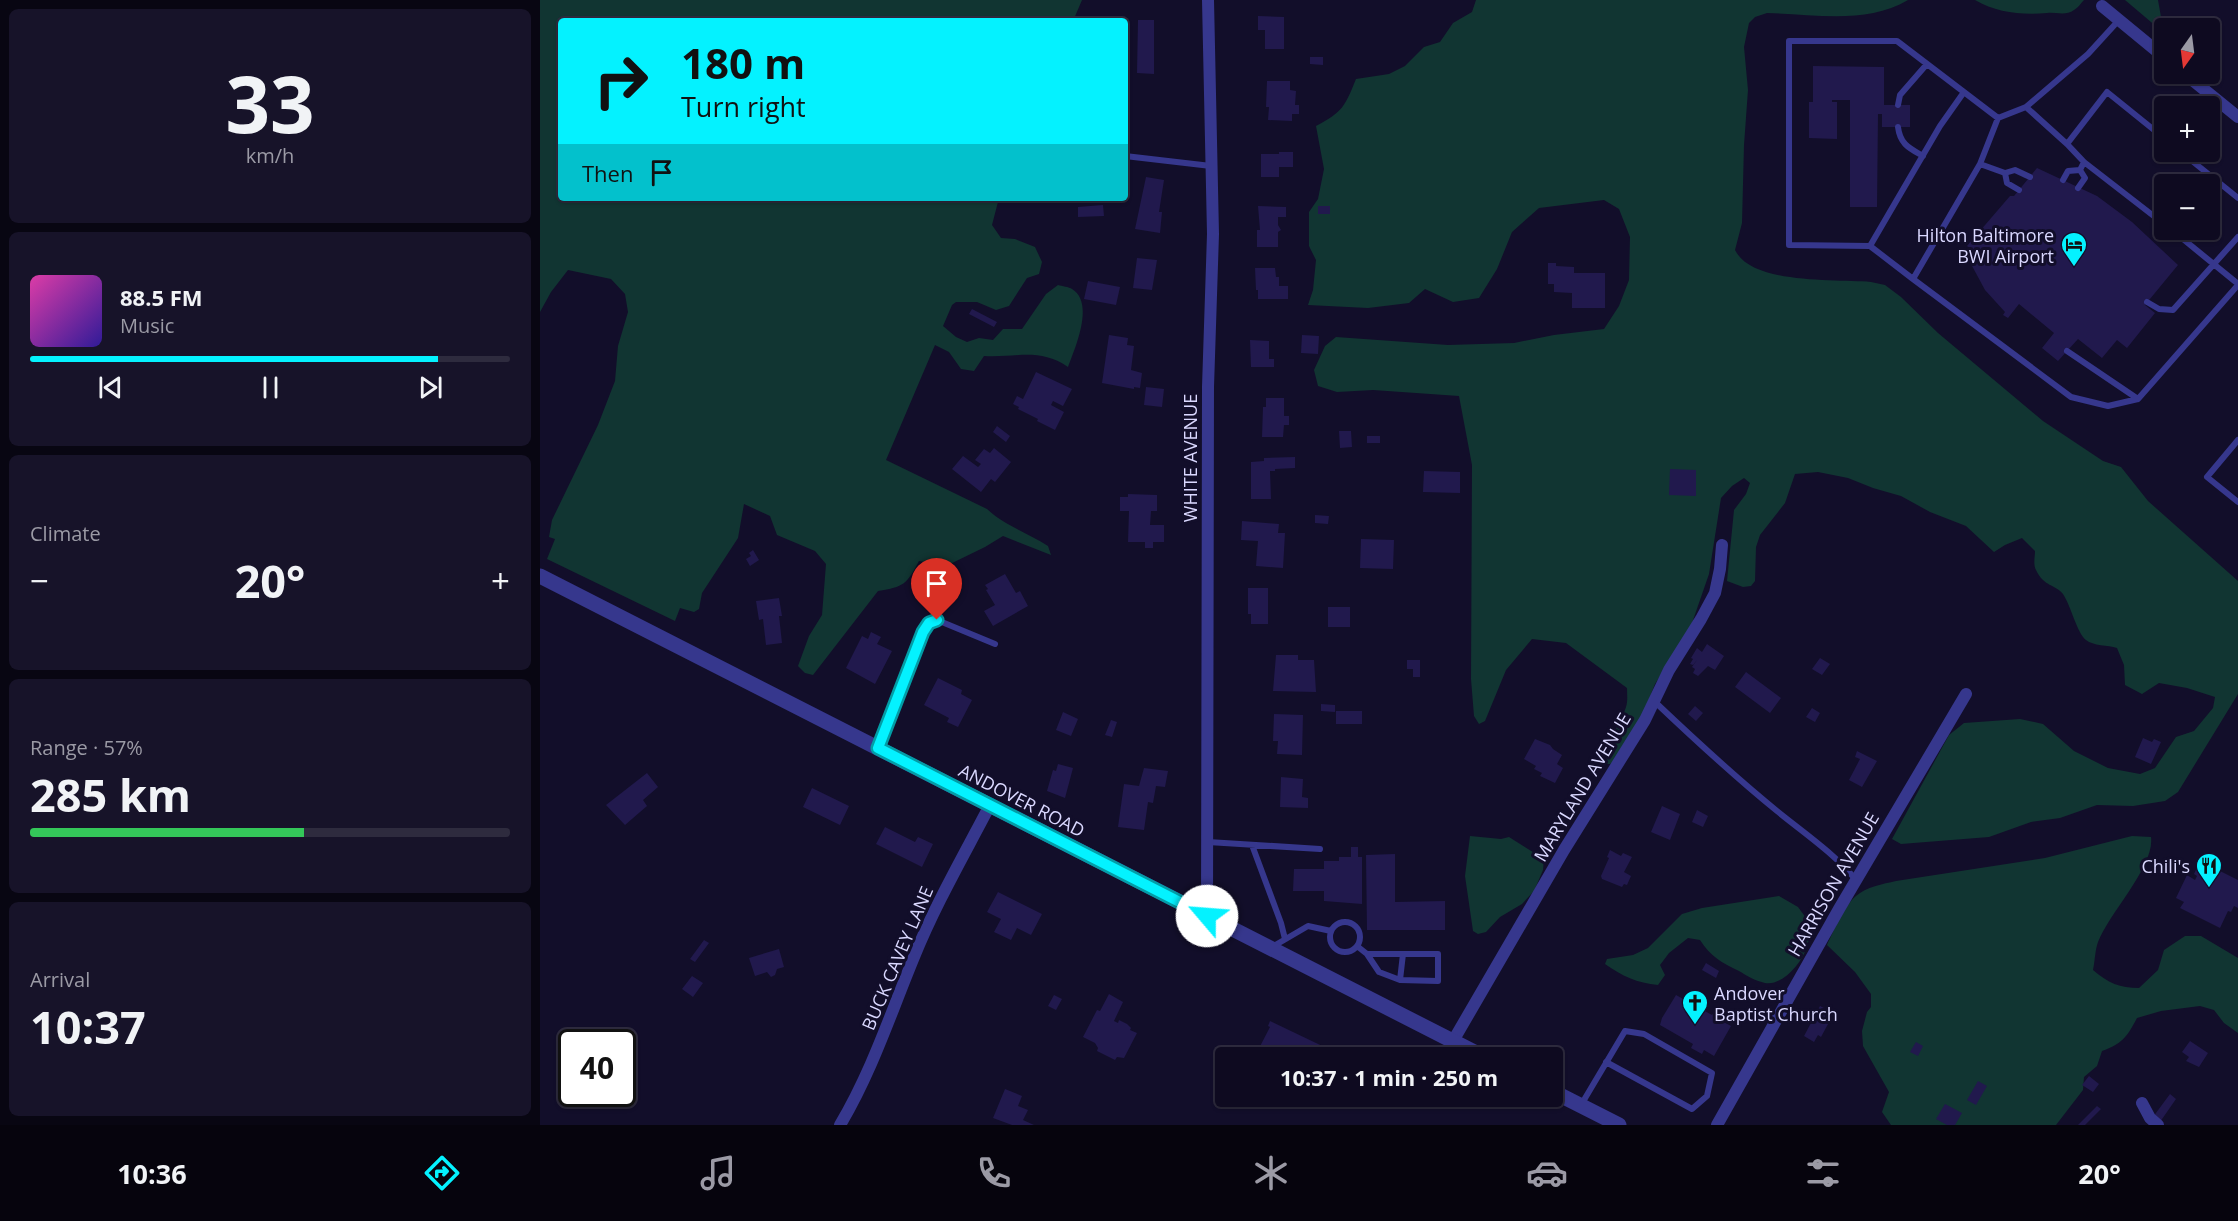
<!DOCTYPE html>
<meta charset="utf-8">
<style>
:root{--surface:#0e0a20;--page:#171329;--text:#f1f3f6;--muted:#9b9aa5;--line:#2e2b3e;--accent:#04f2ff}
body{margin:0;font-family:"Open Sans",sans-serif;background:var(--page);color:var(--text);height:100vh;display:flex;flex-direction:column;font-size:22px;white-space:nowrap}
*{box-sizing:border-box;margin:0}
p{font-size:20px;color:var(--muted)}
.icon{flex:none;width:33px;height:33px;fill:none;stroke:currentColor;stroke-width:2;stroke-linecap:round;stroke-linejoin:round}
.map{position:relative;flex:1;overflow:hidden}
.drawer{display:flex;flex-direction:column;gap:9px;padding:9px;background:#080612;width:540px}
.drawer>*{flex:none}
.guide{position:absolute;left:18px;top:18px;width:570px;height:183px;border-radius:6px;box-shadow:0 2px 4px #0004,0 0 0 2px var(--line);background:#04f2ff;color:#111;overflow:hidden}
.needle{width:39px;rotate:194deg}
.controls{position:absolute;left:1614px;top:18px;display:grid;gap:12px}
.controls a{display:grid;place-items:center;width:66px;height:66px;border-radius:6px;background:var(--surface);box-shadow:0 2px 4px #0004,0 0 0 2px var(--line);font-size:30px}
.speed{position:absolute;left:18px;top:1029px;display:flex;gap:12px;font-size:30px;font-weight:700;text-align:center}
.speed>*{display:grid;place-content:center;width:78px;height:78px;border-radius:50%;background:var(--surface);box-shadow:0 2px 4px #0004,0 0 0 2px var(--line);line-height:1}
.speed .limit{border:3px solid #111;border-radius:9px;background:#fff;color:#111}
.pin{position:absolute;display:grid;place-items:center;width:51px;height:51px;color:#fff;margin:-62px -26px;border-radius:50% 50% 50% 0;rotate:-45deg;box-shadow:0 0 6px #0007}
.pin .icon{rotate:45deg}
.me{position:absolute;width:66px;margin:-33px;rotate:297deg;stroke-linejoin:round;filter:drop-shadow(0 0 4px #0008)}
.turn{display:flex;align-items:center;gap:21px;height:126px;padding:0 24px;font-size:27px}
.turn .icon{width:78px;height:78px;stroke-width:2.5}
.turn b{display:block;font-size:42px;line-height:51px}
.then{display:flex;align-items:center;height:57px;padding:0 24px;background:#0003;gap:12px;font-size:22px}
.big{font-size:45px;font-weight:700;line-height:1.1}
.drawer .widget{flex:1;display:flex;flex-direction:column;justify-content:center;gap:9px;min-width:0;padding:0 21px;border-radius:9px;background:var(--page)}
.drawer .dial{align-items:center;gap:0}
.dial b{font-size:78px;line-height:1}
.song{display:flex;align-items:center;gap:18px}
.cover{width:72px;height:72px;border-radius:9px;background:linear-gradient(135deg,hsl(320 70% 55%),hsl(250 70% 35%))}
.played{height:6px;border-radius:3px;background:linear-gradient(90deg,var(--accent) 85%,var(--line) 85%)}
.keys{display:flex;justify-content:space-around;direction:ltr}
.heat{display:flex;justify-content:space-between;align-items:center;font-size:33px;direction:ltr}
.charge{height:9px;border-radius:4px;background:linear-gradient(90deg,#34c759 57%,var(--line) 0)}
.trip{position:absolute;left:675px;top:1047px;width:348px;height:60px;border-radius:6px;background:var(--surface);box-shadow:0 2px 4px #0004,0 0 0 2px var(--line);font-weight:700;line-height:60px;text-align:center}
.dock{display:flex;height:96px;justify-content:space-around;align-items:center;background:#06040d;color:var(--muted)}
.dock .icon{width:42px;height:42px}
.dock .current{color:var(--accent)}
.dock b{font-size:27px;color:var(--text)}
main{display:flex;flex:1;min-height:0}
.map>svg:first-child{display:block}
</style>
<main>
<section class="drawer">
<div class="widget dial"><b>33</b><p>km/h</p></div>
<div class="widget">
<div class="song"><i class="cover"></i><div><b>88.5 FM</b><p>Music</p></div></div>
<div class="played"></div>
<div class="keys"><svg class="icon" aria-label="previous" viewBox="0 0 24 24"><path d="M18 5L8 12l10 7zM5 5v14"/></svg><svg class="icon" aria-label="pause" viewBox="0 0 24 24"><path d="M8 5v14M16 5v14"/></svg><svg class="icon" aria-label="next" viewBox="0 0 24 24"><path d="M6 5l10 7-10 7zM19 5v14"/></svg></div>
</div>
<div class="widget"><p>Climate</p>
<div class="heat"><a>−</a><b class="big">20°</b><a>+</a></div>
</div>
<div class="widget"><p>Range · 57%</p><b class="big">285 km</b><div class="charge"></div></div>
<div class="widget"><p>Arrival</p><b class="big">10:37</b></div>
</section>
<div class="map">
<svg width="1698" height="1125" viewBox="0 0 1698 1125">
<rect width="100%" height="100%" fill="#120e2a"/>
<path fill="#113532" d="M0 0H542L533 21H21V198H459L452 225 461 238 475 239 495 247 502 262 499 274 487 278 469 306 456 310 437 302H416L412 305 403 326 416 337 427 342 439 338 453 340 463 329H482L506 294 518 285C522 286 529 287 532 289 555 303 535 348 528 367 499 347 476 358 444 356L434 371 421 369 409 352 395 345 346 460 447 509C464 525 488 533 508 546L511 555 463 536 445 547 406 566 379 561C367 584 364 587 338 591L273 675 265 673 258 666 269 636 282 615 286 564 275 551 237 535 230 516 204 504 198 538 162 593 159 609 154 612 140 608 135 621 7 559 15 539 9 537 12 520 58 425 75 381 78 346 88 312 85 294 71 279 28 270 11 292 0 312Z
M936 0H1368C1326 25 1274 14 1227 13L1215 17 1209 23 1204 47 1208 90 1204 145 1202 223 1195 250C1212 285 1296 279 1331 282L1345 285 1361 297 1398 333 1503 421 1563 461 1581 467 1608 501 1698 581V694L1638 792 1625 801 1593 806 1557 805 1520 818 1491 822 1449 837 1361 844 1352 839 1409 735 1424 723 1480 719 1503 724 1534 751 1568 768 1600 774 1615 768 1636 737 1654 731 1673 708 1675 697 1647 688 1619 683 1602 694 1585 685 1584 665 1577 648C1568 645 1553 646 1546 640 1537 633 1531 606 1523 594 1515 584 1504 587 1496 570 1493 564 1495 557 1495 551L1482 538 1465 545 1454 552 1426 526 1390 512 1361 496 1333 488 1308 478 1278 472 1255 474 1245 503 1220 535 1216 547 1215 581 1211 586 1203 587 1187 581 1194 510 1206 494 1210 483 1204 478 1192 486 1181 498 1169 574 1151 626 1115 684 1105 709 1078 759 1070 764H1063L1060 755C1067 738 1081 725 1086 707 1088 701 1087 694 1087 688L1026 643 992 639 966 670 945 721 939 724 934 716 931 679 932 465 919 396 833 390 797 392 778 386 774 370 785 346 796 337 908 345 974 343 1014 335 1064 329 1079 306 1089 280 1090 237 1079 209 1064 200 999 208 972 232 957 269 939 298 913 302 885 289 869 303 828 308 768 305 773 290 776 260 769 246V212L778 199 784 169 776 126C803 112 805 106 816 79L849 74 865 66 884 47 900 42 913 23 932 12Z
M1435 0H1544C1541 3 1538 8 1534 10 1526 16 1516 12 1507 13 1482 15 1457 13 1435 0Z
M1585 0H1618L1621 17 1631 24 1643 26 1644 28H1624V33Z
M930 836 961 839 969 837 1004 859 1003 870 994 891 982 904 960 917 946 932 938 934 933 931 925 876Z
M1592 836 1611 837C1615 866 1569 913 1558 942 1555 950 1555 961 1553 970 1568 983 1580 988 1599 988L1618 970 1624 950 1645 936H1661L1698 958V1033L1684 1023 1674 1010 1660 1006 1621 1011 1597 1018C1587 1037 1582 1044 1562 1051L1557 1066 1544 1077 1543 1090 1516 1125H1351L1342 1112 1349 1092 1323 1046 1322 1031 1327 1012 1331 1007V994L1315 972 1287 945C1294 930 1304 906 1316 896 1326 887 1343 884 1356 881L1505 858Z
M1239 896 1258 907 1272 926C1270 933 1269 941 1266 949 1261 964 1242 986 1225 983 1216 981 1207 976 1199 971 1182 963 1170 956 1160 940L1148 938 1129 953 1120 965 1125 975 1118 985C1097 983 1082 976 1065 964L1067 959 1093 955 1108 948 1142 914 1162 908Z"/>
<path fill="#21194d" d="M718 16 744 17V49H725V30H718Z
M598 20H614V74L597 73Z
M770 57H783V65L770 64Z
M1273 66 1344 67V105H1370V127H1342V114H1338L1337 207H1310V100H1292V102H1297V139L1269 138V102H1273Z
M727 81H750V90L756 91 755 105H759V114H752V121L728 120 729 107H726Z
M739 152H753V167H739V177H721V154H739Z
M1497 168 1557 196 1592 222 1638 265 1605 305 1615 313 1587 348 1577 340 1562 358 1538 339 1518 361 1502 348 1514 333 1479 304 1468 318 1463 315 1465 312 1445 290 1431 264 1428 254 1431 249 1427 246 1470 196H1474Z
M606 177 624 180 619 212H622L620 233 595 229Z
M563 205 564 216 538 217V207Z
M718 206 746 207V217H738V225L741 230 738 232V247H717V230H720Z
M778 206H790V214H778Z
M597 258 617 260 612 290 593 288Z
M1008 263H1016V266L1034 267V273H1065V308H1032V293L1014 292V284H1008Z
M715 268H735L736 277H739V286H748V299H718V290H716Z
M548 281 580 287 576 305 544 299Z
M432 309 457 322 454 327 429 314Z
M569 335 588 338 587 345 594 346 591 370 602 373 600 388 594 387V389L562 383Z
M762 335 779 336 778 354 761 353Z
M710 340 729 341V359H734V367H711Z
M496 372 532 389 523 406 513 401 511 405 524 412 515 430 497 421 498 419 478 409 479 407 473 404 477 396 483 399Z
M606 387 624 389 622 407 604 405Z
M726 398H744V416H749V425H744L743 437H722L723 407H726Z
M457 426 470 436 466 442 453 432Z
M799 431H811L812 447 800 448Z
M827 436H840V443H827Z
M454 448 471 462 455 482 451 479 441 492 412 469 423 456 438 467 441 464 435 460 444 449 450 453Z
M755 457V468L735 469V471H730L731 499H711V462L724 461V458Z
M1130 469 1156 470V496L1129 495Z
M884 471 920 472V493L883 492Z
M588 494 617 495V511H611L610 525H624V542H613V548H605V542H588L589 511H580V497H588Z
M775 515 789 516 788 524 775 523Z
M702 521 739 524 738 533H745L743 568 716 566 718 541 701 540Z
M821 539 854 540 853 569 820 568Z
M213 550 219 560 210 566 206 559 211 556 209 553Z
M378 566 389 571 382 585 371 580Z
M465 574 476 593 480 591 488 606 453 626 444 611 455 605 446 590 448 589 445 585Z
M708 588H728V624H711V614H708Z
M239 598 242 616H239L242 643 226 645 223 619 219 620 216 601Z
M788 607H810V627H788Z
M331 632 341 637 337 644 352 651 335 684 306 668 322 636 328 639Z
M1167 644 1184 656 1175 670 1168 666 1158 676 1153 673 1155 669 1152 667 1157 660 1153 665 1150 664 1153 659 1151 658 1157 648 1162 652Z
M736 655H758V660H774L776 692 733 691Z
M1280 658 1290 664 1282 675 1272 669Z
M867 660H880V677H873V669H867Z
M1206 672 1241 698 1230 713 1195 687Z
M398 678 422 690 421 694 432 700 418 727 407 722 409 718 384 705Z
M781 704 795 705V712L781 711Z
M1155 706 1163 713 1156 721 1148 714Z
M1272 708 1280 713 1275 722 1266 717Z
M796 711H822V724H796Z
M523 712 538 719 531 736 516 730Z
M734 714 763 715 762 755 737 754 738 741H733Z
M571 720 577 722 572 737 565 735Z
M1603 738 1612 742 1614 739 1621 742 1611 764 1595 757Z
M995 739 1010 745 1013 749 1022 755 1017 764 1023 768 1015 783 1000 776 1002 773 994 769 996 766 984 759Z
M1317 751 1337 761 1322 787 1309 780 1320 759 1315 757Z
M518 764 533 768 525 798 507 791 513 770 516 771Z
M604 768 628 771 625 787 616 786 613 803 608 802 604 830 578 827 584 784 599 786Z
M107 773 118 787 103 800 107 806 85 825 66 805Z
M741 777 763 779 762 797 768 798V808L740 807Z
M272 788 309 806 300 825 263 807Z
M1122 806 1140 814 1130 840 1111 832Z
M1157 810 1168 816 1163 827 1152 822Z
M345 827 375 842 378 837 393 844 382 867 336 844Z
M811 847H818V857H822V904L784 901V891H753L754 869H784V861H799V857H811Z
M1070 850 1081 856 1083 853 1092 857 1084 872 1091 876 1087 885 1084 884 1082 887 1062 879 1061 876 1069 858 1067 857Z
M855 854V902L905 901V930H827L826 855Z
M1660 861 1698 880V908L1694 906 1691 912 1688 911 1680 928 1640 908 1644 902 1636 898 1647 875 1655 880 1657 876 1654 874Z
M458 892 502 914 491 935 477 928 471 940 454 932 461 919 447 912Z
M164 940 169 943 155 962 150 959Z
M239 949 244 967 237 969 235 975 231 977 227 972 215 976 209 958Z
M1166 963 1179 971 1176 978 1162 970Z
M152 976 163 983 153 997 142 989Z
M569 994 583 1002 574 1021 578 1023 579 1020 587 1024 591 1028 590 1030 597 1033 584 1058 577 1057 575 1060 557 1051 558 1048 555 1043 543 1037 557 1010 560 1011Z
M514 995 522 999 516 1010 508 1006Z
M1136 995 1172 1015 1174 1012 1182 1016 1180 1020 1191 1026 1174 1056 1164 1050 1162 1054 1151 1048 1153 1044 1120 1025 1122 1018Z
M1280 1006 1294 1013 1281 1037 1278 1035 1274 1042 1264 1036 1271 1023 1269 1021 1270 1018 1273 1019Z
M730 1021 799 1054 798 1058H714L730 1027 728 1026Z
M1650 1041 1668 1053 1659 1067 1646 1061 1649 1057 1642 1052Z
M1376 1042 1383 1046 1378 1056 1370 1052Z
M1549 1076 1559 1084 1553 1092 1542 1085Z
M1438 1081 1447 1086 1436 1105 1427 1100Z
M465 1089 482 1096 478 1106 488 1110 483 1120 494 1125H472L453 1118Z
M1630 1094 1636 1099 1620 1122 1613 1117Z
M1405 1104 1422 1113 1415 1125H1407L1396 1119Z
M1557 1106 1561 1109 1545 1125H1538Z"/>
<g fill="none" stroke-linecap="round" stroke-linejoin="round">
<path stroke="#36378d" stroke-width="6" d="M1358 105 1360 95 1387 64
M1486 107 1527 144 1544 162 1624 224
M1458 118 1440 164 1373 279 1531 397 1568 406 1598 399 1698 285
M1358 127C1360 144 1369 148 1383 156
M1527 144 1567 92 1624 138
M1641 152 1698 198
M585 156 671 166
M1440 164 1465 173 1467 183 1479 190
M1465 173 1475 170 1490 177
M1523 180 1528 171 1540 170
M1538 188 1545 178 1540 170 1544 162
M1632 230 1698 284
M1330 246 1249 245V41H1357L1458 118 1486 107 1548 54 1579 20
M1373 279 1330 246 1400 126 1424 92
M1607 302 1619 309 1633 310 1698 237
M1527 351 1598 399
M1698 440 1667 477 1698 502
M1114 701C1154 739 1194 776 1237 811 1264 833 1294 853 1316 880
M338 749 383 632 389 623 397 620 455 644
M668 842 780 849
M712 845 741 923 745 939
M790 937a15 15 0 1 1 30 0a15 15 0 1 1-30 0Z
M817 946 827 954H898V981L860 980 839 972 827 954
M732 947 768 926 791 931
M860 980 863 954
M1041 1105 1085 1031 1104 1034 1172 1073 1167 1096 1152 1109 1066 1062"/>
<path stroke="#36378d" stroke-width="12" d="M1562 6 1624 57
M1645 74 1698 117
M667 916 668 387 673 234 668 0
M913 1041 1024 850 1105 720 1129 670 1161 619 1175 593 1180 569 1182 545
M1602 1103 1610 1118 1618 1125
M300 1125C332 1071 350 1015 374 957 395 905 424 855 450 805
M1177 1125 1299 909 1426 694"/>
<path stroke="#36378d" stroke-width="15" d="M0 576 946 1058
M1012 1091 1079 1125"/>
</g>
<g fill="none" stroke-linecap="round" stroke-linejoin="round">
<defs>
<path id="route" d="M397 620 389 623 383 632 338 748 667 916"/>
</defs>
<use href="#route" stroke="#039da6" stroke-width="15"/>
<use href="#route" stroke="#04f2ff" stroke-width="10"/>
</g>
<defs>
<symbol id="hotel-pin" viewBox="-11 -11 22 30"><path d="M0 17L-7.5 6A9.5 9.5 0 1 1 7.5 6Z" fill="#04f2ff" stroke="#120e2a"/><path d="M-6-4.5h1.5V1H6V5H4.5V3h-9V5H-6ZM-4 0a1.8 1.8 0 1 1 3.6 0ZM.5 0V-2.5h3Q6-2.5 6 0Z" fill="#111"/></symbol>
<symbol id="restaurant-pin" viewBox="-11 -11 22 30"><path d="M0 17L-7.5 6A9.5 9.5 0 1 1 7.5 6Z" fill="#04f2ff" stroke="#120e2a"/><path d="M-5-6h1v4h1v-4h1v4h1v-4h1v5L-1.5 .5V6h-2V.5L-5-1ZM5-6V6H3V1.5H1.5Q1.5-4 5-6Z" fill="#111"/></symbol>
<symbol id="church-pin" viewBox="-11 -11 22 30"><path d="M0 17L-7.5 6A9.5 9.5 0 1 1 7.5 6Z" fill="#04f2ff" stroke="#120e2a"/><path d="M-1.2-6h2.4v3.5h3.3v2.4h-3.3V6h-2.4V-.1h-3.3v-2.4h3.3Z" fill="#111"/></symbol>
</defs>
<g fill-rule="evenodd">
<use href="#hotel-pin" x="1519" y="230" width="30" height="40"/>
<use href="#restaurant-pin" x="1654" y="851" width="30" height="40"/>
<use href="#church-pin" x="1140" y="988" width="30" height="40"/>
</g>
<g text-anchor="middle" dominant-baseline="central" stroke-width="6" stroke-linejoin="round" paint-order="stroke">
<g font-size="18" fill="#dad8ff" stroke="#120e2a" text-anchor="end">
<text x="1514" y="235">Hilton Baltimore<tspan x="1514" dy="21">BWI Airport</tspan></text>
<text x="1650" y="866">Chili's</text>
<text x="1174" y="993" text-anchor="start">Andover<tspan x="1174" dy="21">Baptist Church</tspan></text>
</g>
<g font-size="18" fill="#dad8ff" stroke="#120e2a">
<text transform="translate(650 458) rotate(-90)">WHITE AVENUE</text>
<text transform="translate(1042 787) rotate(-59)">MARYLAND AVENUE</text>
<text transform="translate(482 800) rotate(27)">ANDOVER ROAD</text>
<text transform="translate(1293 884) rotate(-60)">HARRISON AVENUE</text>
<text transform="translate(357 958) rotate(-67)">BUCK CAVEY LANE</text>
</g>
</g>
</svg>
<div class="controls">
<a><svg class="needle" viewBox="-14 -14 28 28"><path d="M0-13l5 13h-10z" fill="#e53935"/><path d="M0 13l5-13h-10z" fill="#9b9aa5"/></svg></a>
<a>+</a>
<a>−</a>
</div>
<div class="speed"><div class="limit">40</div></div>
<div class="pin" style="left:397px;top:620px;background:#d93025"><svg class="icon" aria-label="arrive" viewBox="0 0 24 24"><path d="M6 21V4h12l-3 4 3 4H6"/></svg></div>
<svg class="me" style="left:667px;top:916px" viewBox="-20 -20 40 40"><circle r="19" fill="#fff"/><path d="M0-13L10 11 0 6-10 11z" fill="#04f2ff"/></svg>
<div class="trip">10:37 · 1 min · 250 m</div>
<div class="guide">
<div class="turn"><svg class="icon" aria-label="right" viewBox="0 0 24 24"><path d="M7 20v-9h11M14 6l5 5-5 5"/></svg><div><b>180 m</b>Turn right</div></div>
<div class="then">Then<svg class="icon" aria-label="arrive" viewBox="0 0 24 24"><path d="M6 21V4h12l-3 4 3 4H6"/></svg></div>
</div>
</div>
</main>
<nav class="dock">
<b>10:36</b>
<svg class="icon current" aria-label="directions" viewBox="0 0 24 24"><path d="M12 3l9 9-9 9-9-9zM9 14v-3h6M13 9l2 2-2 2"/></svg>
<svg class="icon" aria-label="music" viewBox="0 0 24 24"><path d="M9 18V5l10-2v13"/><circle cx="6" cy="18" r="3"/><circle cx="16" cy="16" r="3"/></svg>
<svg class="icon" aria-label="phone" viewBox="0 0 24 24"><path d="M5 4h4l2 5-3 2q2 4 5 5l2-3 5 2v4C11 20 4 13 5 4z"/></svg>
<svg class="icon" aria-label="climate" viewBox="0 0 24 24"><path d="M12 3v18M4 7l16 10M4 17L20 7"/></svg>
<svg class="icon" aria-label="car" viewBox="0 0 24 24"><path d="M5 17H2v-5l4-1 3-4h7l3 4 3 1v5h-3M9 17h6M6 11h13"/><circle cx="7" cy="17" r="2"/><circle cx="17" cy="17" r="2"/></svg>
<svg class="icon" aria-label="filters" viewBox="0 0 24 24"><path d="M4 7h16M4 17h16"/><circle cx="9" cy="7" r="2"/><circle cx="15" cy="17" r="2"/></svg>
<b>20°</b>
</nav>
